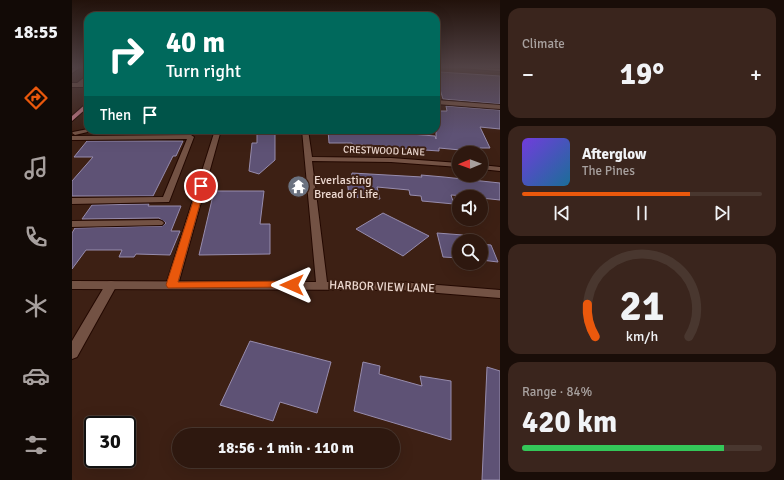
<!DOCTYPE html>
<meta charset="utf-8">
<style>
:root{--surface:#2e180f;--page:#3a251d;--text:#f1f3f6;--muted:#a7a09e;--line:#49372f;--accent:#ea580c}
body{margin:0;font-family:Signika,sans-serif;background:var(--page);color:var(--text);height:100vh;display:flex;flex-direction:column;font-size:15px;white-space:nowrap}
*{box-sizing:border-box;margin:0}
p{font-size:13px;color:var(--muted)}
.icon{flex:none;width:22px;height:22px;fill:none;stroke:currentColor;stroke-width:2;stroke-linecap:round;stroke-linejoin:round}
.map{position:relative;flex:1;overflow:hidden}
.details{display:flex;flex-direction:column;gap:8px;padding:8px;background:#190d08;width:284px}
.details>*{flex:none}
.hud{position:absolute;left:12px;top:12px;width:356px;height:122px;border-radius:12px;box-shadow:0 4px 16px #0002,0 0 0 1px var(--line);background:#00695c;color:#fff;overflow:hidden}
.needle{width:26px;rotate:269deg}
.tools{position:absolute;left:380px;top:146px;display:grid;gap:8px}
.tools a{display:grid;place-items:center;width:36px;height:36px;border-radius:50%;background:var(--surface);box-shadow:0 4px 16px #0002,0 0 0 1px var(--line);font-size:20px}
.speed{position:absolute;left:12px;top:416px;display:flex;gap:8px;font-size:20px;font-weight:700;text-align:center}
.speed>*{display:grid;place-content:center;width:52px;height:52px;border-radius:50%;background:var(--surface);box-shadow:0 4px 16px #0002,0 0 0 1px var(--line);line-height:1}
.speed .limit{border:2px solid #111;border-radius:6px;background:#fff;color:#111}
.pin{position:absolute;display:grid;place-items:center;width:34px;height:34px;color:#fff;margin:-17px;border:2px solid #fff;border-radius:50%;box-shadow:0 1px 4px #0007}
.me{position:absolute;width:44px;margin:-22px;rotate:270deg;stroke-linejoin:round;filter:drop-shadow(0 0 3px #0008)}
.turn{display:flex;align-items:center;gap:14px;height:84px;padding:0 16px;font-size:18px}
.turn .icon{width:52px;height:52px;stroke-width:2.5}
.turn b{display:block;font-size:28px;line-height:34px}
.then{display:flex;align-items:center;height:38px;padding:0 16px;background:#0003;gap:8px;font-size:15px}
.big{font-size:30px;font-weight:700;line-height:1.1}
.details .card{flex:1;display:flex;flex-direction:column;justify-content:center;gap:6px;min-width:0;padding:0 14px;border-radius:12px;background:var(--page)}
.details .dial{align-items:center;gap:0}
.dial svg{height:104px;overflow:visible;fill:none;stroke:var(--line);stroke-width:7;stroke-linecap:round;text-anchor:middle}
.dial text{fill:var(--text);stroke:none}
.song{display:flex;align-items:center;gap:12px}
.cover{width:48px;height:48px;border-radius:6px;background:linear-gradient(135deg,hsl(260 70% 55%),hsl(200 70% 35%))}
.played{height:4px;border-radius:2px;background:linear-gradient(90deg,var(--accent) 70%,var(--line) 70%)}
.keys{display:flex;justify-content:space-around;direction:ltr}
.heat{display:flex;justify-content:space-between;align-items:center;font-size:22px;direction:ltr}
.charge{height:6px;border-radius:3px;background:linear-gradient(90deg,#34c759 84%,var(--line) 0)}
.trip{position:absolute;left:100px;top:428px;width:228px;height:40px;border-radius:20px;background:var(--surface);box-shadow:0 4px 16px #0002,0 0 0 1px var(--line);font-weight:700;line-height:40px;text-align:center}
main{display:flex;flex:1;min-height:0}
.tab-bar{display:flex;flex-direction:column;width:72px;justify-content:space-around;align-items:center;background:#120a06;color:var(--muted)}
.tab-bar .icon{width:28px;height:28px}
.tab-bar .current{color:var(--accent)}
.tab-bar b{font-size:18px;color:var(--text)}
.map>svg:first-child{display:block}
</style>
<main>
<nav class="tab-bar">
<b>18:55</b>
<svg class="icon current" aria-label="directions" viewBox="0 0 24 24"><path d="M12 3l9 9-9 9-9-9zM9 14v-3h6M13 9l2 2-2 2"/></svg>
<svg class="icon" aria-label="music" viewBox="0 0 24 24"><path d="M9 18V5l10-2v13"/><circle cx="6" cy="18" r="3"/><circle cx="16" cy="16" r="3"/></svg>
<svg class="icon" aria-label="phone" viewBox="0 0 24 24"><path d="M5 4h4l2 5-3 2q2 4 5 5l2-3 5 2v4C11 20 4 13 5 4z"/></svg>
<svg class="icon" aria-label="climate" viewBox="0 0 24 24"><path d="M12 3v18M4 7l16 10M4 17L20 7"/></svg>
<svg class="icon" aria-label="car" viewBox="0 0 24 24"><path d="M5 17H2v-5l4-1 3-4h7l3 4 3 1v5h-3M9 17h6M6 11h13"/><circle cx="7" cy="17" r="2"/><circle cx="17" cy="17" r="2"/></svg>
<svg class="icon" aria-label="filters" viewBox="0 0 24 24"><path d="M4 7h16M4 17h16"/><circle cx="9" cy="7" r="2"/><circle cx="15" cy="17" r="2"/></svg>
</nav>
<div class="map">
<svg width="428" height="480" viewBox="0 0 428 480">
<rect width="100%" height="100%" fill="#3d2014"/>
<path fill="#5e5275" stroke="#978cad" d="M368 72 428 76V104L371 99 367 86Z
M374 106 428 110V129L408 127 418 148H408L410 152 367 148V151L308 147 309 148H291V145H280V143H257L256 130H290V134H315V130L338 131 339 134 363 136 364 139V111H375Z
M39 130H116L114 134H36Z
M185 134H203V160L187 174 177 171 180 143H185Z
M15 141H111L104 156H101L81 196H0V181L21 157H2Z
M280 173 350 177 349 175 372 177 428 183V200L409 198V197L379 195 382 204 350 201 349 196 338 195 337 190 305 187 308 199 277 197 275 179H279Z
M142 191H192L188 224H198V254L127 255Z
M77 204 76 206H109L99 231H108L98 255 64 254 62 257H47L50 250H14L0 269V233L3 228 90 226 94 223 87 218 10 219 20 205Z
M311 213 357 236 331 256 284 229Z
M365 233 391 235 392 241H387V258L371 257Z
M409 244 419 245 426 262 409 260Z
M178 341 259 362 245 413 208 402 201 421 148 405Z
M291 362 308 366 307 374 350 386 348 376 379 381V440L282 411Z
M415 367 428 371V480H410Z"/>
<g fill="none" stroke-linecap="round" stroke-linejoin="round">
<defs>
<path id="lane" d="M4 67H9L0 73V70Z
M14 76H16V79L8 86H4V84Z
M16 129 24 130 3 135 0 133 1 132Z
M143 130H149L106 285 104 288H96L94 285Z
M119 135 122 137 97 202 0 204V198L91 197 115 139 0 140V136Z
M87 220 90 221 92 223 90 225 0 227V221Z
M39 281 43 282 45 285 5 357 0 359V341L35 282Z"/>
<path id="street" d="M388 67 428 69V71L390 68Z
M0 83H16V87H0Z
M364 100 428 105V109L364 104Z
M230 130H236L240 157 319 158 387 163V167L319 162 240 161 255 282H329L428 290V298L329 290 0 289V281L244 282Z
M409 165 428 167V171L409 169Z"/>
<path id="primary" d="M16 102V107L0 121V116Z"/>
</defs>
<use href="#lane" stroke="#230801" stroke-width="2"/>
<use href="#street" stroke="#230801" stroke-width="2"/>
<use href="#primary" stroke="#230801" stroke-width="2"/>
<use href="#lane" fill="#735244" fill-rule="evenodd"/>
<use href="#street" fill="#735244" fill-rule="evenodd"/>
<use href="#primary" fill="#c17985" fill-rule="evenodd"/>
</g>
<linearGradient id="sky" x2="0" y2="1"><stop stop-color="#22120b"/><stop offset="0.5" stop-color="#514245"/><stop offset="1" stop-color="#514245" stop-opacity="0"/></linearGradient>
<rect width="428" height="134" fill="url(#sky)"/>
<path fill="#ea580c" stroke="#983908" d="M129 184 133 186 106 282 220 281 223 282 225 285 223 287 96 288 94 285 126 186Z"/>
<defs>
<symbol id="temple-disc" viewBox="-11 -11 22 22"><circle r="9.5" fill="#6b7280" stroke="#3d2014"/><path d="M0-6L5-2H3V0L6.5 2.5H4V6H1.5V3h-3V6H-4V2.5H-6.5L-3 0V-2H-5Z" fill="#fff"/></symbol>
</defs>
<g fill-rule="evenodd">
<use href="#temple-disc" x="214" y="174" width="25" height="25"/>
</g>
<g text-anchor="middle" dominant-baseline="central" stroke-width="4" stroke-linejoin="round" paint-order="stroke">
<g font-size="10" fill="#edd9d1" stroke="#3d2014">
<text transform="translate(312 151) rotate(2)">CRESTWOOD LANE</text>
</g>
<g font-size="12" fill="#edd9d1" stroke="#3d2014" text-anchor="start">
<text x="242" y="180">Everlasting<tspan x="242" dy="14">Bread of Life</tspan></text>
</g>
<g font-size="12" fill="#edd9d1" stroke="#3d2014">
<text transform="translate(310 287) rotate(2)">HARBOR VIEW LANE</text>
</g>
</g>
</svg>
<div class="tools">
<a><svg class="needle" viewBox="-14 -14 28 28"><path d="M0-13l5 13h-10z" fill="#e53935"/><path d="M0 13l5-13h-10z" fill="#a7a09e"/></svg></a>
<a><svg class="icon" aria-label="sound" viewBox="0 0 24 24"><path d="M4 9h4l5-4v14l-5-4H4zM17 9q2 3 0 6"/></svg></a>
<a><svg class="icon" aria-label="search" viewBox="0 0 24 24"><circle cx="10" cy="10" r="6"/><path d="M15 15l6 6"/></svg></a>
</div>
<div class="speed"><div class="limit">30</div></div>
<div class="pin" style="left:129px;top:186px;background:#d93025"><svg class="icon" aria-label="arrive" viewBox="0 0 24 24"><path d="M6 21V4h12l-3 4 3 4H6"/></svg></div>
<svg class="me" style="left:220px;top:285px" viewBox="-20 -20 40 40"><path d="M0-17L14 15 0 8-14 15z" fill="#ea580c" stroke="#fff" stroke-width="4"/></svg>
<div class="trip">18:56 · 1 min · 110 m</div>
<div class="hud">
<div class="turn"><svg class="icon" aria-label="right" viewBox="0 0 24 24"><path d="M7 20v-9h11M14 6l5 5-5 5"/></svg><div><b>40 m</b>Turn right</div></div>
<div class="then">Then<svg class="icon" aria-label="arrive" viewBox="0 0 24 24"><path d="M6 21V4h12l-3 4 3 4H6"/></svg></div>
</div>
</div>
<section class="details">
<div class="card"><p>Climate</p>
<div class="heat"><a>−</a><b class="big">19°</b><a>+</a></div>
</div>
<div class="card">
<div class="song"><i class="cover"></i><div><b>Afterglow</b><p>The Pines</p></div></div>
<div class="played"></div>
<div class="keys"><svg class="icon" aria-label="previous" viewBox="0 0 24 24"><path d="M18 5L8 12l10 7zM5 5v14"/></svg><svg class="icon" aria-label="pause" viewBox="0 0 24 24"><path d="M8 5v14M16 5v14"/></svg><svg class="icon" aria-label="next" viewBox="0 0 24 24"><path d="M6 5l10 7-10 7zM19 5v14"/></svg></div>
</div>
<div class="card dial"><svg viewBox="0 0 100 80">
<path d="M14 69A42 42 0 1 1 86 69"/>
<path d="M14 69A42 42 0 0 1 8 44" stroke="#ea580c"/>
<text x="50" y="56" font-size="32" font-weight="700">21</text>
<text x="50" y="72" font-size="11">km/h</text>
</svg></div>
<div class="card"><p>Range · 84%</p><b class="big">420 km</b><div class="charge"></div></div>
</section>
</main>
